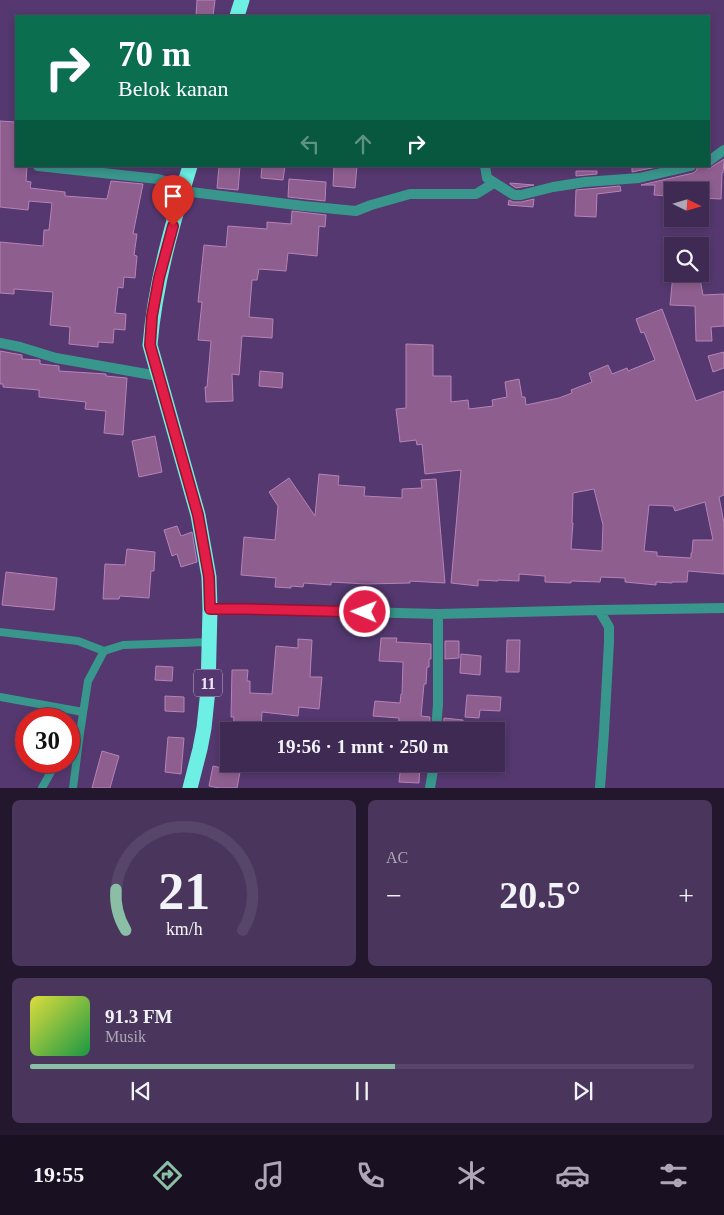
<!DOCTYPE html>
<html lang="id">
<meta charset="utf-8">
<style>
:root{--surface:#3f2a53;--page:#4a365d;--text:#f1f3f6;--muted:#ada7b8;--line:#58466a;--accent:#8abfa5}
body{margin:0;font-family:Georgia,serif;background:var(--page);color:var(--text);height:100vh;display:flex;flex-direction:column;font-size:19px;white-space:nowrap}
*{box-sizing:border-box;margin:0}
p{font-size:16px;color:var(--muted)}
.icon{flex:none;width:28px;height:28px;fill:none;stroke:currentColor;stroke-width:2;stroke-linecap:round;stroke-linejoin:round}
.map{position:relative;height:788px;overflow:hidden}
.drawer{display:flex;flex-direction:column;gap:12px;padding:12px;background:#23172e;flex:1}
.drawer>*{flex:none}
.top-card{position:absolute;left:15px;top:15px;width:695px;height:152px;border-radius:0px;box-shadow:0 2px 8px #0003,0 0 0 1px var(--line);background:#0b6e4f;color:#fff;overflow:hidden}
.needle{width:32px;rotate:95deg}
.tools{position:absolute;left:664px;top:182px;display:grid;gap:10px}
.tools a{display:grid;place-items:center;width:45px;height:45px;border-radius:0px;background:var(--surface);box-shadow:0 2px 8px #0003,0 0 0 1px var(--line);font-size:25px}
.speed{position:absolute;left:15px;top:708px;display:flex;gap:10px;font-size:25px;font-weight:700;text-align:center}
.speed>*{display:grid;place-content:center;width:65px;height:65px;border-radius:50%;background:var(--surface);box-shadow:0 2px 8px #0003,0 0 0 1px var(--line);line-height:1}
.speed .limit{border:8px solid #d22;background:#fff;color:#111}
.pin{position:absolute;display:grid;place-items:center;width:42px;height:42px;color:#fff;margin:-51px -21px;border-radius:50% 50% 50% 0;rotate:-45deg;box-shadow:0 0 5px #0007}
.pin .icon{rotate:45deg}
.me{position:absolute;width:55px;margin:-28px;rotate:271deg;stroke-linejoin:round;filter:drop-shadow(0 0 4px #0008)}
.turn{display:flex;align-items:center;gap:18px;height:105px;padding:0 20px;font-size:22px}
.turn .icon{width:65px;height:65px;stroke-width:2.5}
.turn b{display:block;font-size:35px;line-height:42px}
.lanes{display:flex;align-items:center;height:48px;padding:0 20px;background:#0003;justify-content:center;gap:25px;direction:ltr}
.lanes .off{opacity:.35}
.big{font-size:38px;font-weight:800;line-height:1.1}
.drawer .card{flex:1;display:flex;flex-direction:column;justify-content:center;gap:8px;min-width:0;padding:0 18px;border-radius:8px;background:var(--page)}
.drawer .dial{align-items:center;gap:0}
.dial svg{height:130px;overflow:visible;fill:none;stroke:var(--line);stroke-width:7;stroke-linecap:round;text-anchor:middle}
.dial text{fill:var(--text);stroke:none}
.song{display:flex;align-items:center;gap:15px}
.cover{width:60px;height:60px;border-radius:8px;background:linear-gradient(135deg,hsl(60 70% 55%),hsl(140 70% 35%))}
.played{height:5px;border-radius:2px;background:linear-gradient(90deg,var(--accent) 55%,var(--line) 55%)}
.keys{display:flex;justify-content:space-around;direction:ltr}
.heat{display:flex;justify-content:space-between;align-items:center;font-size:28px;direction:ltr}
.drawer .tiles{flex:1;display:grid;gap:12px;grid-template-columns:1fr 1fr}
.card:last-child{grid-column:span 2}
.trip{position:absolute;left:220px;top:722px;width:285px;height:50px;border-radius:0px;background:var(--surface);box-shadow:0 2px 8px #0003,0 0 0 1px var(--line);font-weight:800;line-height:50px;text-align:center}
.tab-bar{display:flex;height:80px;justify-content:space-around;align-items:center;background:#191121;color:var(--muted)}
.tab-bar .icon{width:35px;height:35px}
.tab-bar .current{color:var(--accent)}
.tab-bar b{font-size:22px;color:var(--text)}
.map>svg:first-child{display:block}
</style>
<div class="map">
<svg width="724" height="788" viewBox="0 0 724 788">
<rect width="100%" height="100%" fill="#54386f"/>
<path fill="#8e5e8f" stroke="#b683b7" fill-rule="evenodd" d="M197 0H215L213 16H196Z
M0 121 16 122V166H27L26 181 31 182 30 188 65 192V196L107 199 111 181 143 184 133 234H137L134 255 137 256 135 278 124 277 123 288 118 287 115 313 126 314 125 330 114 329 113 343 98 342V347L69 344 70 327 50 325 53 292 14 289V294L0 293V242L43 246 44 230H49L52 203 29 201 28 210 0 207Z
M724 159 723 173H722L721 199 700 198V191H696L697 187 669 185 668 196 654 195 655 185H641L693 173 696 171 698 166 710 168Z
M219 166H240L238 190 217 188Z
M262 166H285L283 180 261 178Z
M334 166H357L355 188 333 186Z
M632 166H650L657 167 632 172Z
M576 171H597V174L576 176Z
M289 179 326 182 325 201 288 197Z
M510 183 534 185 516 188 510 184Z
M620 186 621 191 597 194 596 217 575 216 576 190Z
M534 199 533 207 508 205 509 200 513 202H521Z
M292 211 326 215 325 227 319 226 317 256 288 253 286 271 259 269 257 280H252L249 317 273 319 272 338 242 336 239 375 232 374 233 401 206 402 205 387H207L211 341 198 340 202 302H198L204 245 226 247 228 226 267 229V222L291 224Z
M673 274H699L703 295 724 294V326L711 327 712 341H696L695 306 670 305Z
M662 309 696 401 724 391V495L719 497 724 523V574L688 571 687 582H672V583L656 582V585L625 582V578L601 577 600 582 571 581V583L545 582V576L519 574V581L498 580V581L478 580V586L451 583 461 470 425 474 422 444 417 445 416 440 400 442 396 409 406 408V344L433 345V376H451V402L468 400 469 409 493 406 492 400 507 397 505 382 519 379 522 397H525L526 405 559 398 572 393 571 390 592 382 589 373 608 365 612 374 627 368 628 371 655 360 644 332 641 333 636 319ZM594 489 603 525 602 551 571 549 573 523H572L573 493ZM705 502 713 540H693L692 553H691V558L657 556V552L644 551 649 505 673 506 675 511Z
M0 351 22 355V359L40 360V364L59 366V371L106 374V376L127 378 123 435 104 433 106 411 85 409 86 402 39 397V390L3 387V384H0Z
M724 352V368L713 372 708 356Z
M260 371 283 373 282 388 259 386Z
M155 436 162 472 139 477 132 441Z
M319 474 339 476 338 485 365 487 364 496 402 498V489L422 488 421 480 436 479 445 583 410 581V583L366 584 331 582V585L304 583 303 587 291 586V588L275 587 276 578 241 575 244 537 275 540 278 506 269 492 289 478 315 516Z
M177 526 181 536 192 532 197 562 181 567 177 554 172 556 164 530Z
M127 549 155 552 154 571H151L149 598 120 596 119 599H103L105 564 125 565Z
M6 572 57 578 54 610 2 605Z
M381 638H397L396 642 431 644V659H429V667H427L426 684H424L421 716 430 717 429 731H398L399 718 373 716 375 701 400 703 401 694H402L403 662 379 661Z
M298 639 312 640 310 677H322L319 709 299 707 298 716 262 712 261 731 233 729 234 717H231L232 670H248L247 681H250V693L272 694 276 646 298 648Z
M507 640H520L519 672H506Z
M445 641H459V658L445 659Z
M461 654 481 656 480 675 460 673Z
M156 666 173 667 172 681 155 680Z
M467 695 501 697 500 711 480 710 479 718 465 717Z
M165 696 184 697V712L165 711Z
M444 718 463 720 462 731H443Z
M168 737 184 738 181 774 165 772Z
M102 751 119 756 110 788H92Z
M401 764H420L419 783 399 782Z
M213 766 240 772 237 788H219L209 786Z"/>
<g fill="none" stroke-linecap="round" stroke-linejoin="round">
<path stroke="#39968c" stroke-width="8" d="M0 632 78 641 104 651
M0 697 83 712
M69 746 80 733
M42 788 57 761
M73 788 80 733 88 681 104 651 123 645 209 642"/>
<path stroke="#39968c" stroke-width="10" d="M709 161 724 150
M38 166 158 179 184 186
M485 166 487 178 514 195H521L553 187 585 182 639 178 691 166
M183 191 304 206 356 211 371 205 410 194H476L494 183
M0 343 20 347 56 358 158 376
M210 609H246L438 614 599 610 724 608
M599 610 609 627V642L604 732 600 788
M436 731 438 704V614
M430 788 434 764"/>
<path stroke="#6df0e3" stroke-width="15" d="M237 16 242 0
M190 166C172 225 155 284 150 345L198 515 209 577 210 609 208 690 204 728 200 749 190 788"/>
</g>
<g fill="none" stroke-linecap="round" stroke-linejoin="round">
<defs>
<path id="route" d="M173 226 159 278 152 316 150 345 198 515 209 577 210 609H246L365 612"/>
</defs>
<use href="#route" stroke="#92132f" stroke-width="12"/>
<use href="#route" stroke="#e11d48" stroke-width="9"/>
</g>
<g text-anchor="middle" dominant-baseline="central" stroke-width="5" stroke-linejoin="round" paint-order="stroke">
<rect fill="#54386f" stroke="#c1b2d1" stroke-width="1" x="194" y="669.5" width="28" height="27" rx="4"/>
<g font-size="16" font-weight="bold" fill="#f0e7fb">
<text x="208" y="683">11</text>
</g>
</g>
</svg>
<div class="tools">
<a><svg class="needle" viewBox="-14 -14 28 28"><path d="M0-13l5 13h-10z" fill="#e53935"/><path d="M0 13l5-13h-10z" fill="#ada7b8"/></svg></a>
<a><svg class="icon" aria-label="search" viewBox="0 0 24 24"><circle cx="10" cy="10" r="6"/><path d="M15 15l6 6"/></svg></a>
</div>
<div class="speed"><div class="limit">30</div></div>
<div class="pin" style="left:173px;top:226px;background:#d93025"><svg class="icon" aria-label="arrive" viewBox="0 0 24 24"><path d="M6 21V4h12l-3 4 3 4H6"/></svg></div>
<svg class="me" style="left:365px;top:612px" viewBox="-20 -20 40 40"><circle r="17" fill="#e11d48" stroke="#fff" stroke-width="3"/><path d="M0-11L8 9 0 5-8 9z" fill="#fff"/></svg>
<div class="trip">19:56 · 1 mnt · 250 m</div>
<div class="top-card">
<div class="turn"><svg class="icon" aria-label="right" viewBox="0 0 24 24"><path d="M7 20v-9h11M14 6l5 5-5 5"/></svg><div><b>70 m</b>Belok kanan</div></div>
<div class="lanes"><svg class="icon off" aria-label="left" viewBox="0 0 24 24"><path d="M17 20v-9H6M10 6l-5 5 5 5"/></svg><svg class="icon off" aria-label="ahead" viewBox="0 0 24 24"><path d="M12 20V5M6 11l6-6 6 6"/></svg><svg class="icon" aria-label="right" viewBox="0 0 24 24"><path d="M7 20v-9h11M14 6l5 5-5 5"/></svg></div>
</div>
</div>
<section class="drawer">
<div class="tiles">
<div class="card dial"><svg viewBox="0 0 100 80">
<path d="M14 69A42 42 0 1 1 86 69"/>
<path d="M14 69A42 42 0 0 1 8 44" stroke="#8abfa5"/>
<text x="50" y="56" font-size="32" font-weight="700">21</text>
<text x="50" y="72" font-size="11">km/h</text>
</svg></div>
<div class="card"><p>AC</p>
<div class="heat"><a>−</a><b class="big">20.5°</b><a>+</a></div>
</div>
<div class="card">
<div class="song"><i class="cover"></i><div><b>91.3 FM</b><p>Musik</p></div></div>
<div class="played"></div>
<div class="keys"><svg class="icon" aria-label="previous" viewBox="0 0 24 24"><path d="M18 5L8 12l10 7zM5 5v14"/></svg><svg class="icon" aria-label="pause" viewBox="0 0 24 24"><path d="M8 5v14M16 5v14"/></svg><svg class="icon" aria-label="next" viewBox="0 0 24 24"><path d="M6 5l10 7-10 7zM19 5v14"/></svg></div>
</div>
</div>
</section>
<nav class="tab-bar">
<b>19:55</b>
<svg class="icon current" aria-label="directions" viewBox="0 0 24 24"><path d="M12 3l9 9-9 9-9-9zM9 14v-3h6M13 9l2 2-2 2"/></svg>
<svg class="icon" aria-label="music" viewBox="0 0 24 24"><path d="M9 18V5l10-2v13"/><circle cx="6" cy="18" r="3"/><circle cx="16" cy="16" r="3"/></svg>
<svg class="icon" aria-label="phone" viewBox="0 0 24 24"><path d="M5 4h4l2 5-3 2q2 4 5 5l2-3 5 2v4C11 20 4 13 5 4z"/></svg>
<svg class="icon" aria-label="climate" viewBox="0 0 24 24"><path d="M12 3v18M4 7l16 10M4 17L20 7"/></svg>
<svg class="icon" aria-label="car" viewBox="0 0 24 24"><path d="M5 17H2v-5l4-1 3-4h7l3 4 3 1v5h-3M9 17h6M6 11h13"/><circle cx="7" cy="17" r="2"/><circle cx="17" cy="17" r="2"/></svg>
<svg class="icon" aria-label="filters" viewBox="0 0 24 24"><path d="M4 7h16M4 17h16"/><circle cx="9" cy="7" r="2"/><circle cx="15" cy="17" r="2"/></svg>
</nav>
